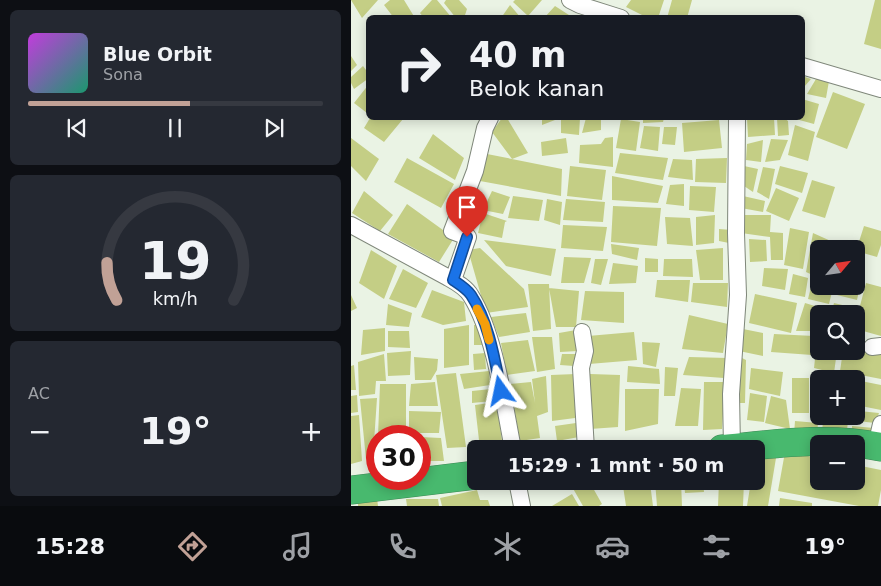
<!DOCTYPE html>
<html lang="id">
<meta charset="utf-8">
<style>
:root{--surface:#171b24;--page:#242831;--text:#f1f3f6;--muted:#9ea1a6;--line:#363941;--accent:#c1a196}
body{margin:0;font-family:"DejaVu Sans",sans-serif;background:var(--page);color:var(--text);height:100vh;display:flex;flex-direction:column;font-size:19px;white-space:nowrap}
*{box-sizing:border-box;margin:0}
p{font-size:16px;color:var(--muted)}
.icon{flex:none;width:28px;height:28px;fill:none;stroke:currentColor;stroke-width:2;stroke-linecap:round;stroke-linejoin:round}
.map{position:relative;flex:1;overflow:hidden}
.panel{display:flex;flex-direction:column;gap:10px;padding:10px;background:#0d0f14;width:351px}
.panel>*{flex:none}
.top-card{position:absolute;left:15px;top:15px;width:439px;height:105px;border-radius:8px;box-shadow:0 2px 12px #0003;background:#171b24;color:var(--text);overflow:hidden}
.needle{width:32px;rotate:61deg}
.controls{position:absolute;left:459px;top:240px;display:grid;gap:10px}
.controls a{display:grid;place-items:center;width:55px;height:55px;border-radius:8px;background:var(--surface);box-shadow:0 2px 12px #0003;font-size:25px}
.speed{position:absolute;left:15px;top:425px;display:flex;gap:10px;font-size:25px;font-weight:700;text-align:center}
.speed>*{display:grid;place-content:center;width:65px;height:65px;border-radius:50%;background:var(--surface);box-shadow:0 2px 12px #0003;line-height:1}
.speed .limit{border:8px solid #d22;background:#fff;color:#111}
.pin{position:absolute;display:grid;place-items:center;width:42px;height:42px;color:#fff;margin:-51px -21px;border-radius:50% 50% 50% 0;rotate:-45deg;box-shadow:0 0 5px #0007}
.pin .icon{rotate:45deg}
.me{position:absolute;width:55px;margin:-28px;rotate:348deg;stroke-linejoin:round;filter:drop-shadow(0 0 4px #0008)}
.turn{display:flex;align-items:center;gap:18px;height:105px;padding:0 20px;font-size:22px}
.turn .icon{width:65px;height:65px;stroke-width:2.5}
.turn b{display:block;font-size:35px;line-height:42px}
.big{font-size:38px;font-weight:700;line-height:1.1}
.panel .widget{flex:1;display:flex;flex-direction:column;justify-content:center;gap:8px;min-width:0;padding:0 18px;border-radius:8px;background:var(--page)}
.panel .dial{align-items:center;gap:0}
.dial svg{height:130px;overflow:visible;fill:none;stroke:var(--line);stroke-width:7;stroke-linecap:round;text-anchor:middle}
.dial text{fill:var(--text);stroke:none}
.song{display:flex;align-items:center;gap:15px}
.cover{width:60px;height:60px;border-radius:8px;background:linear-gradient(135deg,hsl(290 70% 55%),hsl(160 70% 35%))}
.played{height:5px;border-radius:2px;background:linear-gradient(90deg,var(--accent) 55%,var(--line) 55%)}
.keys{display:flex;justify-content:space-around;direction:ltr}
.heat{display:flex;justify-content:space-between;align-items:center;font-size:28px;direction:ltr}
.trip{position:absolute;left:116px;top:440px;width:298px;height:50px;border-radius:8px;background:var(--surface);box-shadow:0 2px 12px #0003;font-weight:700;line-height:50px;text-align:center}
.menu{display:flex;height:80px;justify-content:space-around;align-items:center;background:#090b0e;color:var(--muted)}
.menu .icon{width:35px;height:35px}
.menu .current{color:var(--accent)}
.menu b{font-size:22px;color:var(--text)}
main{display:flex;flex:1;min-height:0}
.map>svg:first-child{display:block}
</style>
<main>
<section class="panel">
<div class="widget">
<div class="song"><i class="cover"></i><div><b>Blue Orbit</b><p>Sona</p></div></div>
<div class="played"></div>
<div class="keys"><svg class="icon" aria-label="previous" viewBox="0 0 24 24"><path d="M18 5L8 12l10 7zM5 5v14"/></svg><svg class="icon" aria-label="pause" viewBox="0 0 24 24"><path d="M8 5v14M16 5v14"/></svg><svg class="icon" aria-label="next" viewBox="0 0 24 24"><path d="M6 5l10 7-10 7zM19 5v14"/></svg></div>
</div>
<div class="widget dial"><svg viewBox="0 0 100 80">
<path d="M14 69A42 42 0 1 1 86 69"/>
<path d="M14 69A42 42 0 0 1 8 46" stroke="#c1a196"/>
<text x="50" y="56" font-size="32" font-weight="700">19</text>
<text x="50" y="72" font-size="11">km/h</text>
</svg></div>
<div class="widget"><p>AC</p>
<div class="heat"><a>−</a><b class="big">19°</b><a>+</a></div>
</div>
</section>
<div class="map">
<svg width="530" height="506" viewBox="0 0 530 506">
<rect width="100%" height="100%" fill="#eaf3e4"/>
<path fill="#c4ce85" d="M0 0H27L11 18Z
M39 0H53L64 18H43L33 5Z
M81 0H86L101 18H73L69 13Z
M95 0H108L116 9 113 18H105L93 3Z
M164 0H191L177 16 162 2Z
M280 0H313L307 18H297L275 7Z
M321 0H341L336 18H316Z
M524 0H530V49L513 44Z
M159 5 170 18H150Z
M204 6 218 15 216 18H193Z
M0 56 6 65 0 71Z
M12 66 18 74V78L3 89 0 83V77Z
M451 76 460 79 453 87H451Z
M465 79 478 81 475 98 456 94Z
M18 84V111L16 113 3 103Z
M482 92 514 104 496 149 465 137Z
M451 99 468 104 463 124 441 118H451Z
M19 118H51L52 119 33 142 13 128Z
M151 118H156L177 153 161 159 141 132Z
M191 118H204V120L191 125Z
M210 118H229L228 135 210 133Z
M235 118H250V130L231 133Z
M292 118H313L312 122 292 123Z
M396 118H423L424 135 397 137Z
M426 118H433L437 121 438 135 427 136Z
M270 119 289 122 285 151 265 148Z
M368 120 371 148 333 152 331 123Z
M444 125 464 132 457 161 437 155Z
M293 126 309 127 307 151 289 148Z
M313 127H326L324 145 311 144Z
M82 134 113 158 104 180 68 158Z
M262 137V167L228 163 229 145 250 144 254 138Z
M0 138 28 159 15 181 0 166Z
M215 138 217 153 191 156 190 142Z
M420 139 437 140 429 160 414 162Z
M412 140 410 162 395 160 396 144Z
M269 153 317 158 312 180 264 173Z
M136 154 211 169 210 196 129 181Z
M56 158 103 184 90 208 43 182Z
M376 158 375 183 344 182 345 159Z
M322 159 341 160 342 180 317 177Z
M219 166 255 170 251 200 216 196Z
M393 166 407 169 402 192 390 184Z
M429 166 457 173 451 193 424 184Z
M412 167 424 169 418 199 406 192Z
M261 176 312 186 307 203 261 200Z
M461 180 484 187 474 218 451 211Z
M333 184V206L315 204 319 185Z
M339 186 365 187 363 212 338 210Z
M425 188 448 198 438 221 415 211Z
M13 191 42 215 29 231 1 213Z
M141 191 159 197 152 214 132 210Z
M162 196 192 200 188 221 157 218Z
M392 196 414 201 412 212 390 208Z
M196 199 211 202 209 225 193 220Z
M215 199 254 202 252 222 212 220Z
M56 204 103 238 88 262 37 234Z
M262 206 310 208 306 246 260 242Z
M132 213 156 221 154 222 151 238 127 233Z
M364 215 363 243 345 245V217Z
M392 215H420L419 232 432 233V260H420L419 237 390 233Z
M314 217 339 218 342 246 316 244Z
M212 225 256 227 252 251 210 248Z
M513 226 530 231V245L526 257 505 251Z
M439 228 458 232 452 269 433 265Z
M368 229 381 230 378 243 368 241Z
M462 233 482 242 479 249H468L466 277 455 272Z
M398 239 415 240 416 261 399 262Z
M133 240 205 249 200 276 155 266Z
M260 244 288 248 286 260 261 254Z
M129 248 173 289 177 307 135 313 117 250Z
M372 248V280H349L345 250Z
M20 250 46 266 33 299 8 283Z
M213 257 240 258 233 283H210Z
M294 258 307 259V272H294Z
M244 259H257L250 285 240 283Z
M313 259H341L342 277 312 276Z
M262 263 287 266 285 283 258 284Z
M413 268 437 269 434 290 411 286Z
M52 269 77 283 65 308 38 299Z
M442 274 457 278 454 297 438 294Z
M505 276 511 277 506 300 486 295 488 286H505Z
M306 280H339L337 302 304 297Z
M342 283H377L376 307 340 302Z
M461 283 468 285V286L482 288 478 304 457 299Z
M515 283 530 287V336L505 329V321Z
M177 284H198L200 329 182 331Z
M198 288 228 291 225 327H205Z
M81 290 113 302 115 321 92 325 70 317Z
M234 291 273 292V323L230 320Z
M404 294 446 303 440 333 398 323Z
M0 295 6 308 0 311Z
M454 303 477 310 476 314H468V331H445Z
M483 303 504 308 503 314H480Z
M37 304 61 313 58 327 35 325Z
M175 313 179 332 148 337 140 317Z
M338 315 377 324 372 353 331 349Z
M118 325V365L93 368V329Z
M123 325H127L133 345H123Z
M34 328V351L10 355 12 330Z
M392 329 412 333V356L388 351Z
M225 330 227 351 209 352 208 333Z
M37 331H58L59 348 37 347Z
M283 332 286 360 238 364 237 336Z
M423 334 463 336 461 355 420 352Z
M181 337H201L204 369 186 372Z
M177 340 184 371 156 375 150 343Z
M466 340H468V351H486L483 373 463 368Z
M291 342 309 343 305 367 292 364Z
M505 345 530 350V379L489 371 492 351H505Z
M60 351 59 375 37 376 36 353Z
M134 353 135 369 123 370 122 354Z
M33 354 35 381H25L24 394 8 396 7 362Z
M211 354H229L223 366 209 365Z
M387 356 395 360 394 403H385Z
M63 357 87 359 86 370 80 380H64Z
M338 357 377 358 373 378 332 375Z
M3 365 5 390H0V366Z
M277 366 308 369 309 384 276 382Z
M314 367 327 368 324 396H313Z
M400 368 432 372 429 396 398 389Z
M138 371 139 385 113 389 109 374Z
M105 373 115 447 96 448 85 375Z
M225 374 224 418 201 421 200 375Z
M239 374 269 375 267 427 239 429Z
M195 376 197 412 186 416 189 438 169 441 159 384 180 382 184 403 181 379Z
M466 376 474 378 468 379V411L461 409Z
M441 378H458V413H441Z
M505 380 530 385V410L505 405Z
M84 382 87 406H58L60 384Z
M353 382H374L371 429 352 430Z
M29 384H55V436H27Z
M330 388 350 389 347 426H324Z
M140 389 141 401 121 403V391Z
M274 389H308L307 424 274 431Z
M399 393 416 396 413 422 396 420Z
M6 395 7 412 0 413V396Z
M420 396 435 400 439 429 414 423Z
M26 398 22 457 15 459 9 399Z
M146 402 152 449H129L124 405Z
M58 411 90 412 88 433H58Z
M508 411 528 413 524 423 507 421Z
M8 415 11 461 0 464V416Z
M472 419 497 422 495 437 471 434Z
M444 421 467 423 466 437 443 434Z
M225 423 228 437 206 441 204 426Z
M501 426 523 428 522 441 501 439Z
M69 437 90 438 93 461H69Z
M434 452 468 458V481H505V465L530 470V490L527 506H508L427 491Z
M405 454 425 458 417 506H396L400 481H405Z
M226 481H238L251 504 248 506H232L220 485Z
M244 481H274V484L245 487Z
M304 481H330L331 506H306Z
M333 481H352L353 492 334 493Z
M368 481H393L392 506H367Z
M299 483 302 506H275L272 486Z
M126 490 129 500H137L139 506H91L89 498Z
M221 494 228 506H201Z
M26 498 27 506H7V502Z
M429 498 461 503V506H428Z
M55 499H87L88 506H56Z"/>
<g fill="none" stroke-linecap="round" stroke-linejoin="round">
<defs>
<path id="street" d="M219 0 229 5 270 18
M451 66 530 89
M0 225 96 277C105 282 115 287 120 296 144 334 153 404 162 449
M102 280 117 237 101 231 124 171 134 128 139 118
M231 332 234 351 230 368 235 449
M521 347 530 346
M525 446 530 424
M381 448 380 394 387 295 385 233 386 118
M166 481 171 506"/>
<path id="highway" d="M371 449C424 444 477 436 530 447
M0 490 125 475"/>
</defs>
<use href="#street" stroke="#7f877a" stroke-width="18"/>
<use href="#highway" stroke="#3f8a57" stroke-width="29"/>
<use href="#street" stroke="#fff" stroke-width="16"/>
<use href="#highway" stroke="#48b96e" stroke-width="28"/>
</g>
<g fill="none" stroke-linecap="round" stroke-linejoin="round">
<defs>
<path id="route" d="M116 237 102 280C108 284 116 289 120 295 138 322 144 361 150 391"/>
</defs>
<use href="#route" stroke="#114b97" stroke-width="12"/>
<use href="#route" stroke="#1a73e8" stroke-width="9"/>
<path stroke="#f59e0b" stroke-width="9" d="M126 309 134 324 138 340"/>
</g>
</svg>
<div class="controls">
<a><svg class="needle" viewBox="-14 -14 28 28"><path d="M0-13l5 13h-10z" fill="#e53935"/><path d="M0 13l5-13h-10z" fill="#9ea1a6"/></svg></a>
<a><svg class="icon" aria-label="search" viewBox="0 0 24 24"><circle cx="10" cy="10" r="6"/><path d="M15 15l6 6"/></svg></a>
<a>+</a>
<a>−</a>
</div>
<div class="speed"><div class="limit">30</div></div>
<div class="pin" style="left:116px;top:237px;background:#d93025"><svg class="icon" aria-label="arrive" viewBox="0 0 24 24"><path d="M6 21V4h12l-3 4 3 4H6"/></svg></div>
<svg class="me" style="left:150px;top:391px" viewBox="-20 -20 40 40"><path d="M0-17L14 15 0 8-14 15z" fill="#1a73e8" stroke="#fff" stroke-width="4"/></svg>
<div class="trip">15:29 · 1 mnt · 50 m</div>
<div class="top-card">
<div class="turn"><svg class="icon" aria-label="right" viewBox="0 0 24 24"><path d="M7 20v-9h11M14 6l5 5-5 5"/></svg><div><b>40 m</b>Belok kanan</div></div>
</div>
</div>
</main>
<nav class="menu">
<b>15:28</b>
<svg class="icon current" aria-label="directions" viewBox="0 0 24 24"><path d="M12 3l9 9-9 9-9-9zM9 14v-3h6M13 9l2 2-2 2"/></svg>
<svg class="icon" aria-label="music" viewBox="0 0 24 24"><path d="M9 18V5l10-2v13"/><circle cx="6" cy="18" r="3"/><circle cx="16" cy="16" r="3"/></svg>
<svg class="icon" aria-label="phone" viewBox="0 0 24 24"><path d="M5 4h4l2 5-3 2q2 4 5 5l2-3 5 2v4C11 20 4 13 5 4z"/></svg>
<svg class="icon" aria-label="climate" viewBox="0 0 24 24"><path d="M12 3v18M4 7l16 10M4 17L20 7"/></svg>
<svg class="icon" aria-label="car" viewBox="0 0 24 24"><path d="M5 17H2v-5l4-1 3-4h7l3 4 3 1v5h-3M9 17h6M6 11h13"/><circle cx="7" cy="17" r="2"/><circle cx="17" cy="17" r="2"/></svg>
<svg class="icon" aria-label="filters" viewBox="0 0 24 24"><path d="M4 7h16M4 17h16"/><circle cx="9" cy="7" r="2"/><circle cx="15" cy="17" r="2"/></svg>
<b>19°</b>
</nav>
